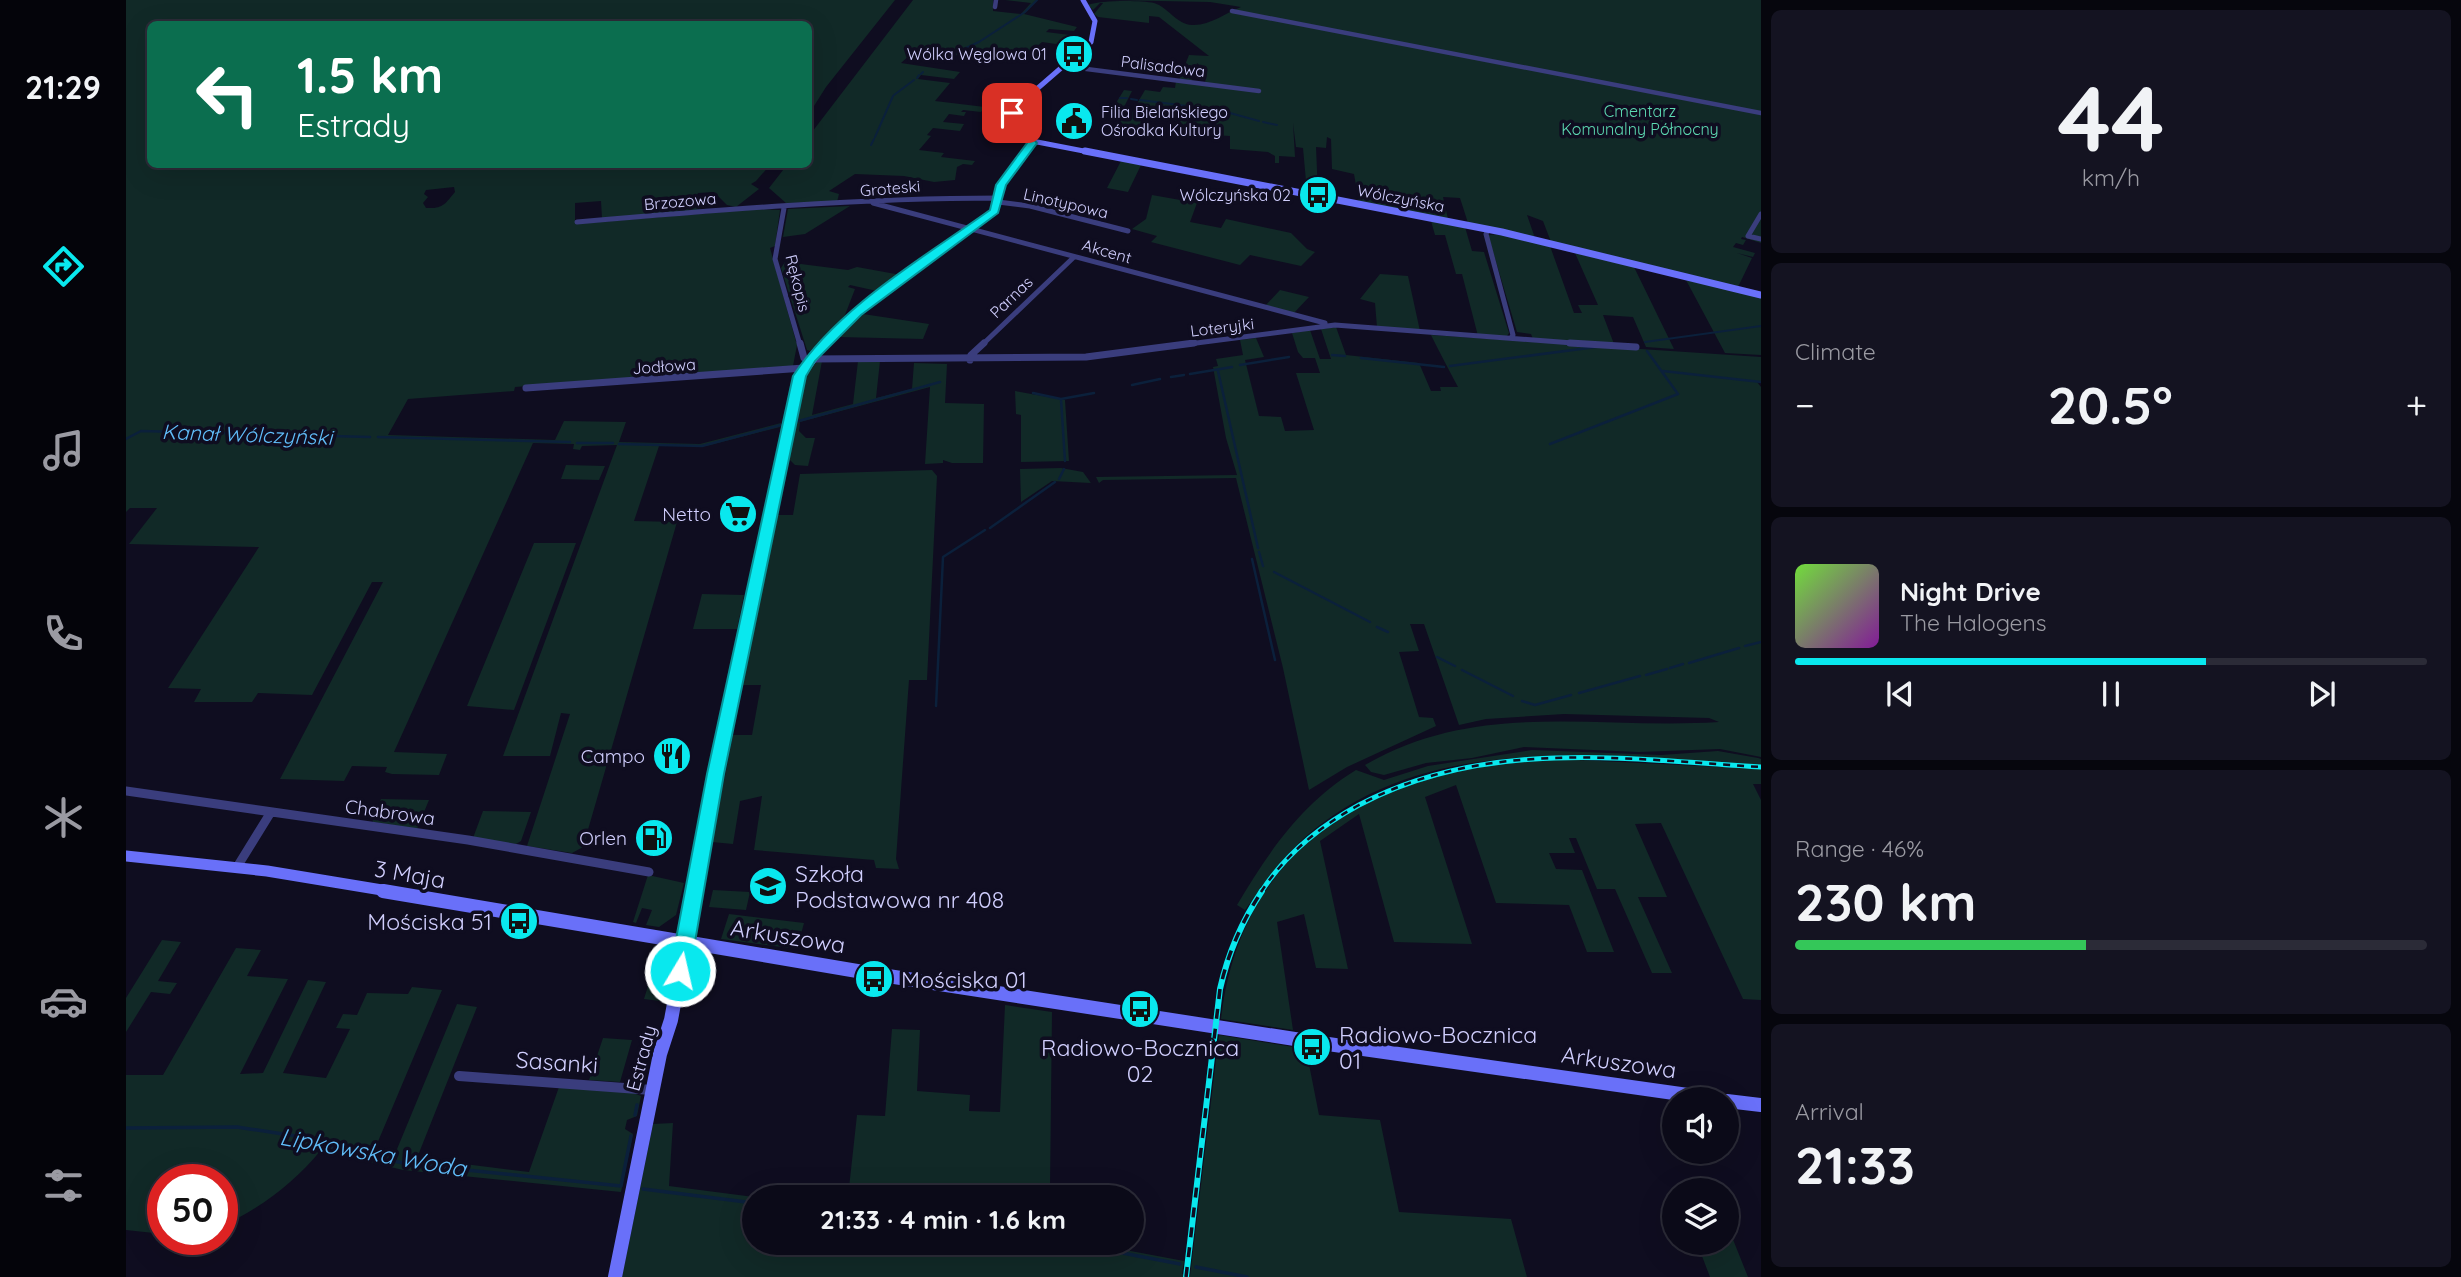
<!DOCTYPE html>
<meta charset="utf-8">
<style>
:root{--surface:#0b0a18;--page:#141321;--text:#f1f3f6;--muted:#9a9aa2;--line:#2b2b37;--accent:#09e8ee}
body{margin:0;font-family:Quicksand,sans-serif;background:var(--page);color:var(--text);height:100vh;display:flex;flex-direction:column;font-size:26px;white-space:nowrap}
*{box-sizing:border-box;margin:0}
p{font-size:23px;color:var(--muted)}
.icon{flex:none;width:38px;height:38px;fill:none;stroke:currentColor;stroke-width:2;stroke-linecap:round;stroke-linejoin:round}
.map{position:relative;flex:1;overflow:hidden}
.panel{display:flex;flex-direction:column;gap:10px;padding:10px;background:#06060d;width:700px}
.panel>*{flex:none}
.banner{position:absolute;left:21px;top:21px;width:665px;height:147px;border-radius:10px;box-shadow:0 7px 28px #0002,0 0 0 2px var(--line);background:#0b6e4f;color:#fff;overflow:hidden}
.controls{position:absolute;left:1536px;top:1087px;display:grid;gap:14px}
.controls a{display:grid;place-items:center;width:77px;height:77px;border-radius:50%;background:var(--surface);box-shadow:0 7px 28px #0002,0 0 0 2px var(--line);font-size:35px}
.speed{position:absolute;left:21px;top:1164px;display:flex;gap:14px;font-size:35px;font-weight:700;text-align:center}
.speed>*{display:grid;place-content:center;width:91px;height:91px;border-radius:50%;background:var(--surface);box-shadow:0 7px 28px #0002,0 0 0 2px var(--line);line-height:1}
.speed .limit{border:10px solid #d22;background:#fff;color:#111}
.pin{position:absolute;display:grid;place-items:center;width:60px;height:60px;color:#fff;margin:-30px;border-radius:14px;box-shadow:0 4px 10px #0006}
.me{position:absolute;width:77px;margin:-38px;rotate:9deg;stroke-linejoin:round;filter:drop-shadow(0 0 5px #0008)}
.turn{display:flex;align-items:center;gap:24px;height:147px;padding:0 35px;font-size:32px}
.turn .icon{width:91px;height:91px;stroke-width:2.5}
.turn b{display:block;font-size:49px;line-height:60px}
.big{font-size:52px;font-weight:700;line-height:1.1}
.panel .tile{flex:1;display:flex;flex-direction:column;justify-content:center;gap:10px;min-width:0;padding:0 24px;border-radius:10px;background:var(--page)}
.panel .dial{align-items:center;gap:0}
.dial b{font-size:91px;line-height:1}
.song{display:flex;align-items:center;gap:21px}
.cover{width:84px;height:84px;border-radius:10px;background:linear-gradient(135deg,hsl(100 70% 55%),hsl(290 70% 35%))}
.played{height:7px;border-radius:4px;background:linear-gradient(90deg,var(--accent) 65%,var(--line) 65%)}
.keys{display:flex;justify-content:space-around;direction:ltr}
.heat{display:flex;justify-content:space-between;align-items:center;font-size:38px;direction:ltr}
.charge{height:10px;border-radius:5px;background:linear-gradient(90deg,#34c759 46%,var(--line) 0)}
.trip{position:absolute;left:616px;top:1185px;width:402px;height:70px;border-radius:35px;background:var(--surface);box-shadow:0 7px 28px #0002,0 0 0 2px var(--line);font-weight:700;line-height:70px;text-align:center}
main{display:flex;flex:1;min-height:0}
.dock{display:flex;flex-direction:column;width:126px;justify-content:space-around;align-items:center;background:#04040a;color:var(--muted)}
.dock .icon{width:49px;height:49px}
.dock .active{color:var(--accent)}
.dock b{font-size:32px;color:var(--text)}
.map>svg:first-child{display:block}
</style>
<main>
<nav class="dock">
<b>21:29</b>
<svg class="icon active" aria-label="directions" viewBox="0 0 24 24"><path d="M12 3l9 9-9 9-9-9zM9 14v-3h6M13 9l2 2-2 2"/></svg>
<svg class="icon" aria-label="music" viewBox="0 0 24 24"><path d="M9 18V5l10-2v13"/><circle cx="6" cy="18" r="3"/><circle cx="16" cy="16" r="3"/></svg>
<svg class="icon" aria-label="phone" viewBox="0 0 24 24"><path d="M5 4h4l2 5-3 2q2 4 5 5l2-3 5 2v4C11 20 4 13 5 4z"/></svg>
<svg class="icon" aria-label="climate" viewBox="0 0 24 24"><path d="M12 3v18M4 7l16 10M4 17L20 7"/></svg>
<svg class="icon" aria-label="car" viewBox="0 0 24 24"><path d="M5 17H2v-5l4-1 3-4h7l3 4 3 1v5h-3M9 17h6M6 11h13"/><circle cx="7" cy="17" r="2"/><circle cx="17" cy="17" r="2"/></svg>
<svg class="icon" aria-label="filters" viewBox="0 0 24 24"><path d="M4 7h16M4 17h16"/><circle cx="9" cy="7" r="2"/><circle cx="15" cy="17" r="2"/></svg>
</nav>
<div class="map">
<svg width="1635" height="1277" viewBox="0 0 1635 1277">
<rect width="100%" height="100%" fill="#0f0d20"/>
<path fill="#112927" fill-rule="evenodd" d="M0 0H769L700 87 683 114 682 24H24V164L644 165 630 181 625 184 633 189 610 207 601 205 588 192 572 193 569 199 575 210 476 218 475 201 449 203V224L633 209 654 210 649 246 644 248 671 345 667 366 389 387 388 391 282 399 262 435 429 440 438 421 500 422 493 442 574 444 655 423 654 427 580 446H533L508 521 551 522 457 847 446 853 401 846 444 714 435 713 424 756H377L491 445 456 446 454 450 447 449 448 444 407 443 268 752 321 754 313 775 266 774 259 772 261 767 226 766 218 781 154 779 257 582H246L186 695 132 693 126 702H68L75 689 42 688 133 547 3 544 31 508H4L0 512ZM328 187 329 192C319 204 317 209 300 208L297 203 302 197 298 194 300 190Z
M787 0H867V11L895 14 905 3 879 0H912L898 14 951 27 948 31 923 29 920 32 944 35 930 44 916 42 909 48 921 51 918 53 868 48 861 54 884 58 880 62 829 55 822 58 786 53 775 63 834 72 828 79 795 75 792 79 824 83 809 101 859 107 855 112 837 110 835 112H840L838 116 823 114 817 122 838 124 834 131 807 128 801 135 805 136 793 150 818 153 815 157 849 161 846 165 837 164 831 167 829 180 808 182 778 176 729 174 703 191 713 194 711 202 660 203 643 188 661 165 682 164 683 132H686Z
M984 0H1635V243L1616 237 1615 239 1620 240 1617 245 1610 243 1607 247 1629 253 1627 257 1611 253 1626 258 1612 287 1425 242 1417 221 1401 215 1409 238 1342 223 1334 198 1317 197 1322 219 1233 202 1228 174 1206 169 1205 139 1201 137 1200 148 1190 147 1192 194 1181 192 1177 148 1170 147 1167 123 1169 157 1153 156V163H1149V156L1142 152 1104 149V136L1071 134 1070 128 1053 126V121L1025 118 1019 128 989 123 995 113 985 111 998 90 1006 91 995 113 1005 114 1019 90 1034 92 1037 87 1049 88 1050 81 1079 83 1081 71 1071 63 1065 82 1053 80 1063 55 1083 56 1033 17 1023 16V23L972 17 968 14 977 3H974L967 10 962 5C974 0 1015 0 1028 3 1042 7 1050 24 1066 25 1084 26 1099 13 1115 7L1084 2Z
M995 161 1015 165 1002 192 981 188Z
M1026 195 1071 203 1064 222 1095 228 1100 219 1165 233 1181 249 1189 252 1175 266 1124 255 1114 265 1025 242 1031 236 1006 229 1020 219Z
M724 206 679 234 657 237 662 209Z
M1305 221 1339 227 1346 251 1358 252 1383 333 1381 336H1352L1336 274H1330L1319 235H1309Z
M1374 234 1424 246 1448 313H1456L1452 305H1472L1449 253 1508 267 1548 349 1520 347 1507 317 1477 315 1488 344 1407 339 1405 334 1391 332 1362 235Z
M659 262 722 270 731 267 775 275 751 291 724 285 722 287 729 289 719 315 684 351 681 350 655 268Z
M1254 274 1282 276 1294 331 1251 327 1249 303 1234 299Z
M1560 280 1635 297V355L1599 353Z
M1154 290 1183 297 1167 314 1138 307Z
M737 314 803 324 797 339 713 337Z
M1210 327 1220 355 1293 363 1305 391H1315L1314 387H1332C1322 368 1315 355 1305 335L1635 357V382H1631L1635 387V757L1594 749 1513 752 1398 747 1346 758 1300 763 1258 775 1245 772 1239 765C1353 699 1470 730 1593 722L1583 718 1438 714 1360 719 1333 725 1298 624H1284L1293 651 1273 652 1293 717 1307 718 1310 726 1221 767 1183 790 1157 668 1110 478 977 480 973 483 970 477 1111 475 1100 438 1087 367 1092 366 1090 359 1117 355 1114 340 1130 338 1138 357 1119 360 1133 416 1155 417 1159 431 1188 430 1170 373H1194L1189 358H1177L1172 352 1166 333 1184 330 1194 359H1205L1195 329Z
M688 361H696L686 415 727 404 732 361H754L750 398 786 389 788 363 821 364 819 403 858 404 857 463H826L817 460V463L799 464 804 387 674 422 673 431 680 438H689L682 466 669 465 662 458C668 425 670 389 688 361Z
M889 391 939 400 943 461 895 462V415L890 414Z
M440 465 479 466 473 480 435 479Z
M935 468 957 472 965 483 926 481 895 502 894 469Z
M806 470 811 476 801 680H783L770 859 773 869 750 868 748 860 628 850 636 796 614 801 607 844 586 842 607 735H626L635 685H617L650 515H667L674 474Z
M408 543H450L388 710 341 706Z
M576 594 618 595 611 629H567Z
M1406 750 1535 755 1592 751 1632 758 1635 759V766C1480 757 1290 726 1168 848 1149 866 1135 889 1119 910L1111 905C1143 851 1176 803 1230 770L1258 780 1302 766Z
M1433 759 1635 769V784H1627L1635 800V1000L1617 999 1535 823 1509 824 1541 897H1512L1546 973H1526L1489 889H1471L1450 838H1443L1449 853H1423L1430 869 1456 870 1488 952H1461L1443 905 1370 903 1330 785 1299 797 1346 944 1268 942 1233 814 1194 841 1222 969 1190 968 1178 914 1151 922 1167 1030 1095 1019C1116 835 1264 764 1433 759Z
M255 799 303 800 291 829 247 822 246 818Z
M357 811 405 812 395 841 390 844 347 838Z
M522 875 558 883 550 915 533 927 520 925 526 910 516 908 510 923 507 922Z
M587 890 624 892 620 910 583 907Z
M603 914 678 923 671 949 595 939Z
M36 940 55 942 32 981 51 983 44 994 25 992 0 1032V998Z
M110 948 135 950 121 976 162 979 114 1074 137 1073 182 980 200 982 157 1073 200 1078 224 1029 210 1028 217 1014 231 1015 241 993 282 994 286 987 316 990 248 1151 269 1154 331 1004 351 1007 291 1158 403 1172 433 1087 505 1092 515 1096 511 1116 501 1120 499 1129 507 1134 495 1192 277 1170 195 1150C168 1183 135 1208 96 1226V1180H37V1234L0 1230V1075H37Z
M529 963 539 971 534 1001 518 999Z
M879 1005 926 1012 924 1187 976 1191V1197H722L731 1115 759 1116 766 1029 794 1030 791 1091 844 1095 843 1111 874 1112Z
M1093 1035 1180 1049 1193 1115 1254 1120 1273 1212 1385 1219 1401 1277H496L527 1124 547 1123 543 1186 628 1197V1242L977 1243 978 1246 1058 1261 1056 1274 1064 1276Z
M477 1038 506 1040 494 1082 463 1080Z
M1601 1227H1602L1622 1277H1584L1571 1243 1601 1242Z"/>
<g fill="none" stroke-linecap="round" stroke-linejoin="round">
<path stroke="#0b203b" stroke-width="2" d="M900 11 911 0
M820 57 853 42 899 12
M795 74 797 72
M791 78 793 75
M768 95 788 80
M994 98H1001
M1005 99 1011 100
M1014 100 1093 110 1133 121
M1137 122 1151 125
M749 137 767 96
M745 145 748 139
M1519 342 1635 326"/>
<path stroke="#0b203b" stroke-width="2.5" d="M1206 355 1219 356
M1235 358 1318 367
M1114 365 1163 357
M1324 366 1470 347
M1092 371 1132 548
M1537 371 1635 382
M1064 374 1106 367
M1045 377 1058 375
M1006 385 1034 379
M907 393 935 399 968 393
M935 399 939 461
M669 422 814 382
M252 437 444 442
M0 439 15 431 244 437
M451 443H487
M493 444 576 446 655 425
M1424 444 1552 394 1521 351
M933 479 938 469
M864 528 929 482
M1133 552 1137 566
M1126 559 1149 660
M1148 572 1244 622
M1251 627 1262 632
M1619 646 1635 642
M1311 657 1329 666
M1563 663 1613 648
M1544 668 1557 664
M1336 670 1387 696
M1520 675 1541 669
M1453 693 1514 676
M1396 701 1409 705 1445 695
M810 706 817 557 859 530"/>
<path stroke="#0b203b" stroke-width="3.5" d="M509 1115 511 1105
M0 1128 111 1127 170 1136 225 1152 282 1164 495 1186 505 1136
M517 1189 628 1203
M939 1242 1054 1264
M1070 1267 1121 1277"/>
<path stroke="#3a3d7d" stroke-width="4.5" d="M869 7 870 0
M1106 11 1635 113
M937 66 1133 91"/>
<path stroke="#3a3d7d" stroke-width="5" d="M872 202 904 206 1002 231
M747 203 1199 323
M658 208 649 259 674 345
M1635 214 1622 236 1635 239
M451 222C591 210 732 198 873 198
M1362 230 1360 234 1387 335 1385 338
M856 345 948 257
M1055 345 1209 325 1473 345"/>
<path stroke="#3a3d7d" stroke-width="7" d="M674 343 678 358 683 362
M1444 343 1510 347
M685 359 960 357 1068 343
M844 360 845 355 858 343
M400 388 678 368"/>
<path stroke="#3a3d7d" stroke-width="9" d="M0 791 342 840 523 872
M111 867 145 812"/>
<path stroke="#3a3d7d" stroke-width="10" d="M333 1076 526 1090"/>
<path stroke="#6970f9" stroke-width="5" d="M906 141 968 153
M906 141 887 123 885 115 897 101 965 42 969 21 957 0
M898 153 906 141"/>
<path stroke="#6970f9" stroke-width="7" d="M959 151 1376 232 1635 295
M697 345C746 291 810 254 869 211L875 185 899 151"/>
<path stroke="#6970f9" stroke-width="9" d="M629 587 674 376 698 343"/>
<path stroke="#6970f9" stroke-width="11" d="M0 856 141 871 268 892
M568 892 630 585"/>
<path stroke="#6970f9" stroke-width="14" d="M257 891 749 974 1188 1042 1590 1099
M1601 1101 1635 1105
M489 1277 534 1054 545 1020 569 891"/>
<defs>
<path id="rail-far1" d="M1135 892C1159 855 1194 826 1233 805 1359 738 1499 759 1635 767"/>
<path id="rail" d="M1060 1277 1094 989C1102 953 1116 921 1136 891"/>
</defs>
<use href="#rail-far1" stroke="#09e8ee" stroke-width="5"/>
<use href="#rail" stroke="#09e8ee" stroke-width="6"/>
<use href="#rail-far1" stroke="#0f0d20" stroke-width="2.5" stroke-dasharray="7" stroke-linecap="butt"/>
<use href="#rail" stroke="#0f0d20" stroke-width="3.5" stroke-dasharray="10" stroke-linecap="butt"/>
</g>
<path fill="#09e8ee" stroke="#06979b" stroke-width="2" d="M883 111H890V119L911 143 880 185 872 213 735 315 689 361 680 376 598 774 564 971 561 976 554 979 547 976 544 971 581 774 667 376C713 306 797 258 864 210L870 185 901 143 881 120Z"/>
<defs>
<symbol id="bus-disc" viewBox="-11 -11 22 22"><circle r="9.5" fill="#09e8ee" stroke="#0f0d20"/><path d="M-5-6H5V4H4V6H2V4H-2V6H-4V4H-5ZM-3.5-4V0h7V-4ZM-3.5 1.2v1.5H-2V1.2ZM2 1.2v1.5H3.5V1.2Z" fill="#111"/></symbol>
<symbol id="civic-disc" viewBox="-11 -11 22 22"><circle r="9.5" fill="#09e8ee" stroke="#0f0d20"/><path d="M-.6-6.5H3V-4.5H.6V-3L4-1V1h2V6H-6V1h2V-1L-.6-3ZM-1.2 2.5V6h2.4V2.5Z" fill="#111"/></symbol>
<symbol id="supermarket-disc" viewBox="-11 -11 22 22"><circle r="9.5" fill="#09e8ee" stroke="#0f0d20"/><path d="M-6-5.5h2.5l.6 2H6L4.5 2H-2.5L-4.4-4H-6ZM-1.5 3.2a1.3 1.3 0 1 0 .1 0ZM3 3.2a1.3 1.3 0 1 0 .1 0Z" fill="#111"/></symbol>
<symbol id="restaurant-disc" viewBox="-11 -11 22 22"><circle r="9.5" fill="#09e8ee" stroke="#0f0d20"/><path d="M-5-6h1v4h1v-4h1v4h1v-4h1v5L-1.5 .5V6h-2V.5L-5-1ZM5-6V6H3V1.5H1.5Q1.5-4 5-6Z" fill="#111"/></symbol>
<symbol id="fuel-disc" viewBox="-11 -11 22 22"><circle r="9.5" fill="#09e8ee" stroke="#0f0d20"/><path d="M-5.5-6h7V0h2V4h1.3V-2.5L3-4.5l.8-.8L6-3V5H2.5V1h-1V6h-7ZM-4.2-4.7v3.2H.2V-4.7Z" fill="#111"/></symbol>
<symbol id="school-disc" viewBox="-11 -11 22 22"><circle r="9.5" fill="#09e8ee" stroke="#0f0d20"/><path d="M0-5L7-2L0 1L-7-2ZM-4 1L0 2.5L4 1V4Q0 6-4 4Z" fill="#111"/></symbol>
</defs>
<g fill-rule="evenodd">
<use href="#bus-disc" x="926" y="32" width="44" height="44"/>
<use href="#civic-disc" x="926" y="99" width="44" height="44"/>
<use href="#bus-disc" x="1170" y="173" width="44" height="44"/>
<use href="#supermarket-disc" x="590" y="492" width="44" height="44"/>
<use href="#restaurant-disc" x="524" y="734" width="44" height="44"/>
<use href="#fuel-disc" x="506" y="816" width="44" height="44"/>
<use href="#school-disc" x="620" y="864" width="44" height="44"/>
<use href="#bus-disc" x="371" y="899" width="44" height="44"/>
<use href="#bus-disc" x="726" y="957" width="44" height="44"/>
<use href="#bus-disc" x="992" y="987" width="44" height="44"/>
<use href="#bus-disc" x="1164" y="1025" width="44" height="44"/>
</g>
<g text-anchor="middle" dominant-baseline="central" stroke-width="7" stroke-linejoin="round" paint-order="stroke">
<g font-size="16" fill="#d0cefd" stroke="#0f0d20" text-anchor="end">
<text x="921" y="54">Wólka Węglowa 01</text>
<text x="975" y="112" text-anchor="start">Filia Bielańskiego<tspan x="975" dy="18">Ośrodka Kultury</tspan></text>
<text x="1165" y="195">Wólczyńska 02</text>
</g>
<g font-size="16" fill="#d0cefd" stroke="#0f0d20">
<text transform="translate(1037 66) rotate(7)">Palisadowa</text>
<text transform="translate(764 188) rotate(-5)">Groteski</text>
<text transform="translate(1275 198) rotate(11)">Wólczyńska</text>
<text transform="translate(554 201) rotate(-5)">Brzozowa</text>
<text transform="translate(940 203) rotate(13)">Linotypowa</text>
<text transform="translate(981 251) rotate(16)">Akcent</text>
<text transform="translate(672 283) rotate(76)">Rękopis</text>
<text transform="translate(885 297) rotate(-44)">Parnas</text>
<text transform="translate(1096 327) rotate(-7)">Loteryjki</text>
<text transform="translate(538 366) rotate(-4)">Jodłowa</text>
</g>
<g font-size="16" fill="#5ddab2" stroke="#0f0d20">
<text x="1514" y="111">Cmentarz<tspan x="1514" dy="18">Komunalny Północny</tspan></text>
</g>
<g font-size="19" fill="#d0cefd" stroke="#0f0d20" text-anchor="end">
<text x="585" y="514">Netto</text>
<text x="519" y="756">Campo</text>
<text x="501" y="838">Orlen</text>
</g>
<g font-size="19" fill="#d0cefd" stroke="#0f0d20">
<text transform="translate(264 812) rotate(8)">Chabrowa</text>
<text transform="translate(515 1058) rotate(-75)">Estrady</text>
</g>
<g font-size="21" font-style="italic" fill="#60bdf9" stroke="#0f0d20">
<text transform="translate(121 434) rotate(2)">Kanał Wólczyński</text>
</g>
<g font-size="23" fill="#d0cefd" stroke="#0f0d20" text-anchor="start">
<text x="669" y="873">Szkoła<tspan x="669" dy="26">Podstawowa nr 408</tspan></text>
<text x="366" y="921" text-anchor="end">Mościska 51</text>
<text x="775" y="979">Mościska 01</text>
<text x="1213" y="1034">Radiowo-Bocznica<tspan x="1213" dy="26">01</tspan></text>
<text x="1014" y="1047" text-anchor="middle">Radiowo-Bocznica<tspan x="1014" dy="26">02</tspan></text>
</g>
<g font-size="23" fill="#d0cefd" stroke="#0f0d20">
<text transform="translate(284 874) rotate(10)">3 Maja</text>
<text transform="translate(662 936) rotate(9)">Arkuszowa</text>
<text transform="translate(431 1062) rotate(4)">Sasanki</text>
<text transform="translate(1493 1062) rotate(8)">Arkuszowa</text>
</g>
<g font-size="24" font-style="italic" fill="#60bdf9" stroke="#0f0d20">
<text transform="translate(247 1152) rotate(10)">Lipkowska Woda</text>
</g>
</g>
</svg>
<div class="controls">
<a><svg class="icon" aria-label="sound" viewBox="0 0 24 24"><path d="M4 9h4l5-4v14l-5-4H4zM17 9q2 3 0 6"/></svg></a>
<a><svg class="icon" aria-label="layers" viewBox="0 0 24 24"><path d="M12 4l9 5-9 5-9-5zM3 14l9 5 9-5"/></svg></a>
</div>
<div class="speed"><div class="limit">50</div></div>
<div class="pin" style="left:886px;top:113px;background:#d93025"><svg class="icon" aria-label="arrive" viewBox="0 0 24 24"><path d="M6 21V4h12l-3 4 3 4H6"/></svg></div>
<svg class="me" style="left:554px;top:971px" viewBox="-20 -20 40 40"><circle r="17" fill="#09e8ee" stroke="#fff" stroke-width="3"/><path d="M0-11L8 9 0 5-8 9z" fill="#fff"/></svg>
<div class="trip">21:33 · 4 min · 1.6 km</div>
<div class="banner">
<div class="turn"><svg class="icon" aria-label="left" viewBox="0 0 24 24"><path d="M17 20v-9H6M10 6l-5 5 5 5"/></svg><div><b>1.5 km</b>Estrady</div></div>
</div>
</div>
<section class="panel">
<div class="tile dial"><b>44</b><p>km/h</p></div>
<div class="tile"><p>Climate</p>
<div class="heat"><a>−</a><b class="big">20.5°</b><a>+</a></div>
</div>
<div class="tile">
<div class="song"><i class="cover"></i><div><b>Night Drive</b><p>The Halogens</p></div></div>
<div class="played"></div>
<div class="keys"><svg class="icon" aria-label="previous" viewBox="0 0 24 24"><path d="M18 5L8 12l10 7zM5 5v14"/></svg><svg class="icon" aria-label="pause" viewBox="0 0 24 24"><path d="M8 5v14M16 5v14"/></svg><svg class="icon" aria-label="next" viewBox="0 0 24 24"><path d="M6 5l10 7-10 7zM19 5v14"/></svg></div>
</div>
<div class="tile"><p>Range · 46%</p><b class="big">230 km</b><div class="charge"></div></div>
<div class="tile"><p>Arrival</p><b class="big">21:33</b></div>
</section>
</main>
